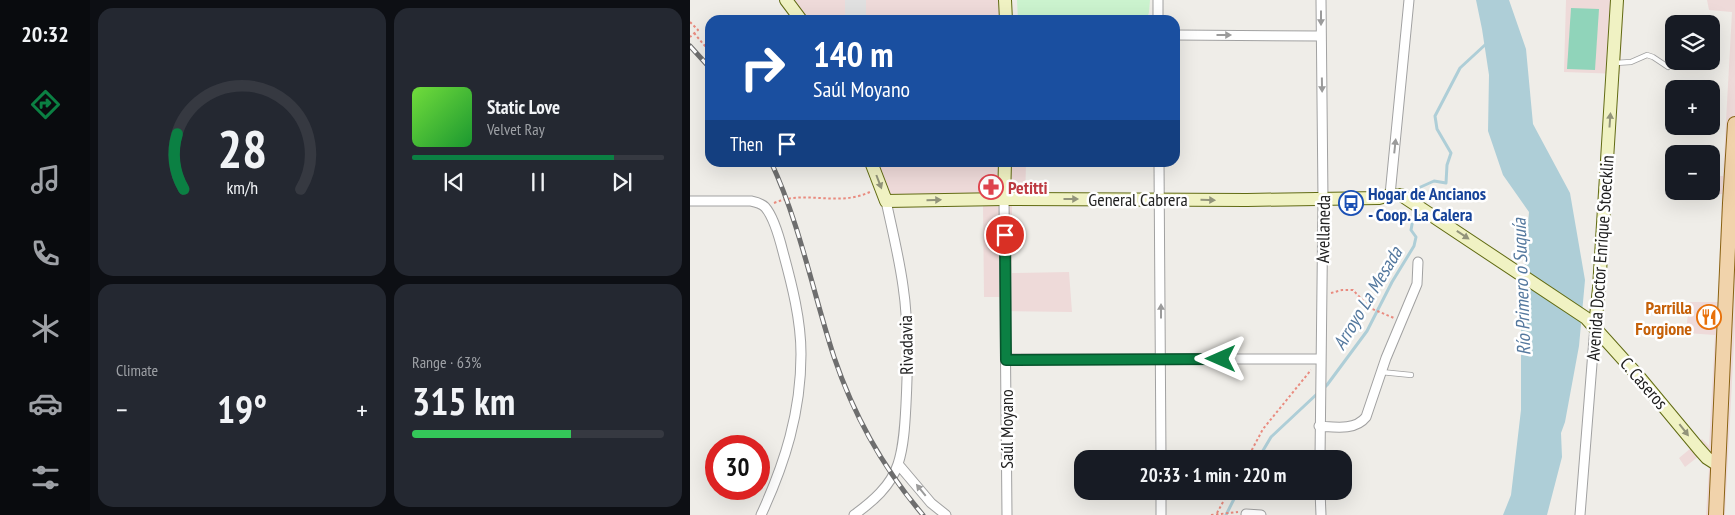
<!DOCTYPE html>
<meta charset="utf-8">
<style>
:root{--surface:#171b24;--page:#242831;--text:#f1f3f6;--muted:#9ea1a6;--line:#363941;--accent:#0b8043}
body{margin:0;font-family:"PT Sans Narrow",sans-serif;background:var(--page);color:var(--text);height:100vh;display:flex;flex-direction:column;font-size:19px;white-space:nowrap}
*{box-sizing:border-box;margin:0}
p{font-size:16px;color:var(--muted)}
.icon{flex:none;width:28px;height:28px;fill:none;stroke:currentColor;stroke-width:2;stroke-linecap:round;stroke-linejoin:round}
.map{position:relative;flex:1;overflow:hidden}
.panel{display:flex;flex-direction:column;gap:8px;padding:8px;background:#0d0f14;width:600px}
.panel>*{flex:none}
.guide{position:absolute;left:15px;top:15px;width:475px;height:152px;border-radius:15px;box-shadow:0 5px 20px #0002;background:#1a4fa0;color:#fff;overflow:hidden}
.controls{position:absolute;left:975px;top:15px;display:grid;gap:10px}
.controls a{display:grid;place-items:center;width:55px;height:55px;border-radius:10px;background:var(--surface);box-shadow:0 5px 20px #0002;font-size:25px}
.speed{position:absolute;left:15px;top:435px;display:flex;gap:10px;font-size:25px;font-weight:700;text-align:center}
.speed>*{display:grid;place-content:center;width:65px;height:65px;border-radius:50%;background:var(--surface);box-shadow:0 5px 20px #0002;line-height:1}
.speed .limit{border:8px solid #d22;background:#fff;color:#111}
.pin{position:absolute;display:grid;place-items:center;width:42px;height:42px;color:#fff;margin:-21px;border:2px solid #fff;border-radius:50%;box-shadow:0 1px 5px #0007}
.me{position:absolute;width:55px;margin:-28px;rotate:270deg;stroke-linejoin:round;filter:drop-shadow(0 0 4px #0008)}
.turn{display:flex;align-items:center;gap:18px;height:105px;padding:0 25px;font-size:22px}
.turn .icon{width:65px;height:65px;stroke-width:2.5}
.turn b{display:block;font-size:35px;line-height:42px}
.then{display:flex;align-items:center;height:48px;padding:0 25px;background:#0003;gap:10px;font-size:19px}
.big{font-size:38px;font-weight:600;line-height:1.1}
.panel .widget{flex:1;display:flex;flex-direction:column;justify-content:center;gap:8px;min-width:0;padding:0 18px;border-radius:15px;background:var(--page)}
.panel .dial{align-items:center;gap:0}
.dial svg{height:130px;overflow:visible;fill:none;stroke:var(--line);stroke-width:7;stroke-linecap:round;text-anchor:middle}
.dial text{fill:var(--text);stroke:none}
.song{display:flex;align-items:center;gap:15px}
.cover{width:60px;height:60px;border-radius:8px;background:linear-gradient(135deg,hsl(100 70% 55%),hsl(130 70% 35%))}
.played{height:5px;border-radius:2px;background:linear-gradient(90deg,var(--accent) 80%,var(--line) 80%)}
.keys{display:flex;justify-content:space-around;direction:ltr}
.heat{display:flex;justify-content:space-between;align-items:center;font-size:28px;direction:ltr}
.charge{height:8px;border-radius:4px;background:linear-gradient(90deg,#34c759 63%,var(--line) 0)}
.panel .tiles{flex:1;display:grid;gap:8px;grid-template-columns:repeat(2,1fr)}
.trip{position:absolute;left:384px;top:450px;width:278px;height:50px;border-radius:15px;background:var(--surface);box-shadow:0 5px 20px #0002;font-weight:600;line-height:50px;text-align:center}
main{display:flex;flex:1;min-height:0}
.dock{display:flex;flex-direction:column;width:90px;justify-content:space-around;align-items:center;background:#090b0e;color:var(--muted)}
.dock .icon{width:35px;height:35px}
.dock .on{color:var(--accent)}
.dock b{font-size:22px;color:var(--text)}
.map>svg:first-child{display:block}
</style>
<main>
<nav class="dock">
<b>20:32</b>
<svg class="icon on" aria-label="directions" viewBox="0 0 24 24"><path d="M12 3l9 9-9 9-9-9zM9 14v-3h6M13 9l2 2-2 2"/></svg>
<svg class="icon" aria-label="music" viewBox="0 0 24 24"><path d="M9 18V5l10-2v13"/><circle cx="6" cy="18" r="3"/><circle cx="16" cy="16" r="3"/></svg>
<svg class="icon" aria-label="phone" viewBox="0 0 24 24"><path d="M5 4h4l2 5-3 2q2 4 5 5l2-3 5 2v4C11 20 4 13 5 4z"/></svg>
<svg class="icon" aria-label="climate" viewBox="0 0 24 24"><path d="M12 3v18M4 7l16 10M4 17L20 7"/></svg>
<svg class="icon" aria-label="car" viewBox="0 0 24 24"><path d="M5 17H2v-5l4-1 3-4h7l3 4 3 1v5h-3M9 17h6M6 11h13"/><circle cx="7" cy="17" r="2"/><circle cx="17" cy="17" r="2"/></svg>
<svg class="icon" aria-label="filters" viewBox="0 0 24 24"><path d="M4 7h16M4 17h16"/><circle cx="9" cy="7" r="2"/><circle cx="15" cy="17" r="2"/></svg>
</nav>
<section class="panel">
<div class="tiles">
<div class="widget dial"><svg viewBox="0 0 100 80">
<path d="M14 69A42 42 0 1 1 86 69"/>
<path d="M14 69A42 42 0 0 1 10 35" stroke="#0b8043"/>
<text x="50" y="56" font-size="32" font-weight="700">28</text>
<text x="50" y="72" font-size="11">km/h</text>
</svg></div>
<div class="widget">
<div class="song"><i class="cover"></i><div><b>Static Love</b><p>Velvet Ray</p></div></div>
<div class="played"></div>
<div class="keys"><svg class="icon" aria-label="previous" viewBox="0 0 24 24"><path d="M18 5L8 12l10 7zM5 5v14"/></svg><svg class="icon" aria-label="pause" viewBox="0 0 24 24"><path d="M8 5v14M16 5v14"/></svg><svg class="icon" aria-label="next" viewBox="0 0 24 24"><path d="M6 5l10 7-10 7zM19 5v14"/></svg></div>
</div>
<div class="widget"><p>Climate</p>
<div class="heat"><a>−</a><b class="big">19°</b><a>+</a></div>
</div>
<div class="widget"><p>Range · 63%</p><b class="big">315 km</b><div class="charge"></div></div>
</div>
</section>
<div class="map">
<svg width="1045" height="515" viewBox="0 0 1045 515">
<rect width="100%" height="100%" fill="#efede8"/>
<path fill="#eedad9" d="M93 0H321L322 20H108Z
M876 0H934L930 74 874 72Z
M1017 0H1045V324L1035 515H1016L1019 468 1009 456 995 467 989 458 1012 439 1019 446 1025 335 996 333 999 302H1028L1032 194 1013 193V191H1021V176H1033L1042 12 1019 10Z
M176 163H336L335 203H322V273L379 272 382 312 310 311V297H294L293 205 193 208Z"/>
<path fill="#cbf3ce" d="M327 0H460L459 12 457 20H328Z"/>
<path fill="#90d4ba" d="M881 8 909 9 905 70 877 69Z"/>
<path fill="#e0e0e0" d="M155 0H176V20L155 19Z"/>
<path fill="#aeced7" d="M786 0H819L836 49 843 124 880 193 895 280 889 346 875 422 871 433 872 457 857 515H813L821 495 831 410V310L839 212 813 175 798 131 799 75 792 29Z"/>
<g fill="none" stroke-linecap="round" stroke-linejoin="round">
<path stroke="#aeced7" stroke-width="3" d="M724 198V190L744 181 756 183 757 165 761 153 747 129 745 116 770 68 796 44
M633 389 637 385 677 331 702 282 724 246 726 237 721 230 723 219 727 212 726 209
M568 459 581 437 628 393
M536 515 548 491"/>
<defs>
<path id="lane" d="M925 63 941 62 957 55 963 57 978 67
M691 372 721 375"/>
<path id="street" d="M468 20V0
M485 35 631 36
M469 162 471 459
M700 195 719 0
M314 199 317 515
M0 201H61C66 202 71 203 75 207 83 216 90 240 93 252 102 285 111 320 111 354 111 412 95 463 71 515
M316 359H630
M629 426C644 427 665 431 676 417L696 358 727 284 728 262
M630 459 633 199 631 0
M208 464 241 503 256 515
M630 491 631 515
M556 514 571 515
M164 515C182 502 201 486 208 464 214 446 215 423 216 404 218 365 219 325 213 286 209 257 202 229 196 201
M471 515V491
M890 515 905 326"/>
<path id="secondary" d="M96 0 111 20
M315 0 316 20
M181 162 196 201 314 199 557 200 689 198 700 195H711L896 318 950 378 1009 449 1017 458 1028 465
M314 199 315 162
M905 326 909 288 927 0"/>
<path id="primary" d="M1026 515 1040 203 1045 124"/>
</defs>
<use href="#lane" stroke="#a1a1a1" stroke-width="6"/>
<use href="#street" stroke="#a1a1a1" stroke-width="11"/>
<use href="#secondary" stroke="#616b13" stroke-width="14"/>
<use href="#primary" stroke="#8a6313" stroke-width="16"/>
<path stroke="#e98b7f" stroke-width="2" stroke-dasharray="2.5 2.5" stroke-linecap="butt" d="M0 22 8 30 0 37
M4 33 20 52
M84 203C117 189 148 208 182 191
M641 293 652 290H663L680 308 704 318
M557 459 573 429 621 370
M527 513 539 491
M521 515 548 512"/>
<use href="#lane" stroke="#fff" stroke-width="4.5"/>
<use href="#street" stroke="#fff" stroke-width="9"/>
<use href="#secondary" stroke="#f0f2c3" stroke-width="12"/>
<use href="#primary" stroke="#f1d3ab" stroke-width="14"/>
<defs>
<path id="rail" d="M0 46 20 68
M81 162C110 224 123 293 144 357 164 416 193 468 233 515"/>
</defs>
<use href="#rail" stroke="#6e6e6e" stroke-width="5"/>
<use href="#rail" stroke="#fff" stroke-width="3" stroke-dasharray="9" stroke-linecap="butt"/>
</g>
<defs><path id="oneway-solid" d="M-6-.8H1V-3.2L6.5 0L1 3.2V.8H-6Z" transform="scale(1.25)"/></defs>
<g fill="#9b9b9b">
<use href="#oneway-solid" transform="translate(631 18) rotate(90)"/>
<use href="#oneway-solid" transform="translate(534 35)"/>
<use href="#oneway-solid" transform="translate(632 85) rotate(89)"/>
<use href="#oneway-solid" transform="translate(705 146) rotate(-84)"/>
<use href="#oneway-solid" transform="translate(471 311) rotate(-90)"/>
<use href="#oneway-solid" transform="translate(231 490) rotate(-129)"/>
</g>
<g fill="#92947a">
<use href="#oneway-solid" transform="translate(920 120) rotate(-86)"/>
<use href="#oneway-solid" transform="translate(189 182) rotate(69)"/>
<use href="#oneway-solid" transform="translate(381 199)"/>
<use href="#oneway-solid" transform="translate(244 200) rotate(-1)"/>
<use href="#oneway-solid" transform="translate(518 200) rotate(1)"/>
<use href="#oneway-solid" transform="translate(773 235) rotate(34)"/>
<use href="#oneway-solid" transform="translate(994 430) rotate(52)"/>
</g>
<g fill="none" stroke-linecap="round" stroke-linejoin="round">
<defs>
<path id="route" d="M315 235 316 360 531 359"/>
</defs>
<use href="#route" stroke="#07532c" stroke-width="12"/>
<use href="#route" stroke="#0b8043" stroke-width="9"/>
</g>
<defs>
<symbol id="pharmacy-ring" viewBox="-11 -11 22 22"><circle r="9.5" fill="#fff" stroke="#e0444e" stroke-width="1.5"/><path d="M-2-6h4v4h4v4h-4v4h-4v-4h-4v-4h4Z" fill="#e0444e"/></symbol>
<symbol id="bus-ring" viewBox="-11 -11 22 22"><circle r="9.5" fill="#fff" stroke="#1a4fb4" stroke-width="1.5"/><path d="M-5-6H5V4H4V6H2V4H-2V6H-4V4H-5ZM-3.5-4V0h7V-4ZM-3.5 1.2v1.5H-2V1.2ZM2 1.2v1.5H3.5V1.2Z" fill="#1a4fb4"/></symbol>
<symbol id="restaurant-ring" viewBox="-11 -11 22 22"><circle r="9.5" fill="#fff" stroke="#e8710a" stroke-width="1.5"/><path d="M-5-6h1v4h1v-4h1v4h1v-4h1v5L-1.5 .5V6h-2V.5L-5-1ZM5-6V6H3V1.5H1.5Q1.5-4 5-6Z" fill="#e8710a"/></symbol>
</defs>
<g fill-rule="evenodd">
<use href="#pharmacy-ring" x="287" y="173" width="28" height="28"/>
<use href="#bus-ring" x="647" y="189" width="28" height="28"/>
<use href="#restaurant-ring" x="1005" y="303" width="28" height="28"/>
</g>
<g text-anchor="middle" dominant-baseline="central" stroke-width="5" stroke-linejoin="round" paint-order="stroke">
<g font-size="18" font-weight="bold" fill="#be3a42" stroke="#fff" text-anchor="start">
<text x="318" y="187">Petitti</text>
</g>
<g font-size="18" font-weight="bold" fill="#164399" stroke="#fff" text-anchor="start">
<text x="678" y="193">Hogar de Ancianos<tspan x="678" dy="21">- Coop. La Calera</tspan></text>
</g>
<g font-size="18" fill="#202020" stroke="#fff">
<text x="448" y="199">General Cabrera</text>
<text transform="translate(633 229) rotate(-89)">Avellaneda</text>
<text transform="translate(910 258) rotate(-86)">Avenida Doctor Enrique Stoecklin</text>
<text transform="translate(216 345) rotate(-91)">Rivadavia</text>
<text transform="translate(954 383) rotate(49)">C. Caseros</text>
<text transform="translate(316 429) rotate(-90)">Saúl Moyano</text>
</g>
<g font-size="18" font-weight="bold" fill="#c56008" stroke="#fff" text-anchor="end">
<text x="1002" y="307">Parrilla<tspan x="1002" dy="21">Forgione</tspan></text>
</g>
<g font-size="19" font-style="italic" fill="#54789e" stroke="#fff">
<text transform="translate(831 287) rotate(-92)">Río Primero o Suquía</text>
<text transform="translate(677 298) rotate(-59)">Arroyo La Mesada</text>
</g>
</g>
</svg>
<div class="controls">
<a><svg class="icon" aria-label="layers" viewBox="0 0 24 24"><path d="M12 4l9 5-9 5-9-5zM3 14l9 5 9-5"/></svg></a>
<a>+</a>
<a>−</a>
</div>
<div class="speed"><div class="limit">30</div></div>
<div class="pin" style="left:315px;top:235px;background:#d93025"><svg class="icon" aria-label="arrive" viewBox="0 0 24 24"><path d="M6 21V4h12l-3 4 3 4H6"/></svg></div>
<svg class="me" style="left:531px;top:359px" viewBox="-20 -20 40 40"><path d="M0-17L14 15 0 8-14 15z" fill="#0b8043" stroke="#fff" stroke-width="4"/></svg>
<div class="trip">20:33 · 1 min · 220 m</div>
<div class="guide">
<div class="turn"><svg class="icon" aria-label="right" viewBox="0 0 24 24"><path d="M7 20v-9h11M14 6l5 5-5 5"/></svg><div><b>140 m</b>Saúl Moyano</div></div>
<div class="then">Then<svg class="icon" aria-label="arrive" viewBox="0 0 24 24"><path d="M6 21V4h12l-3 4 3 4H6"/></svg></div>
</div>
</div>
</main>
